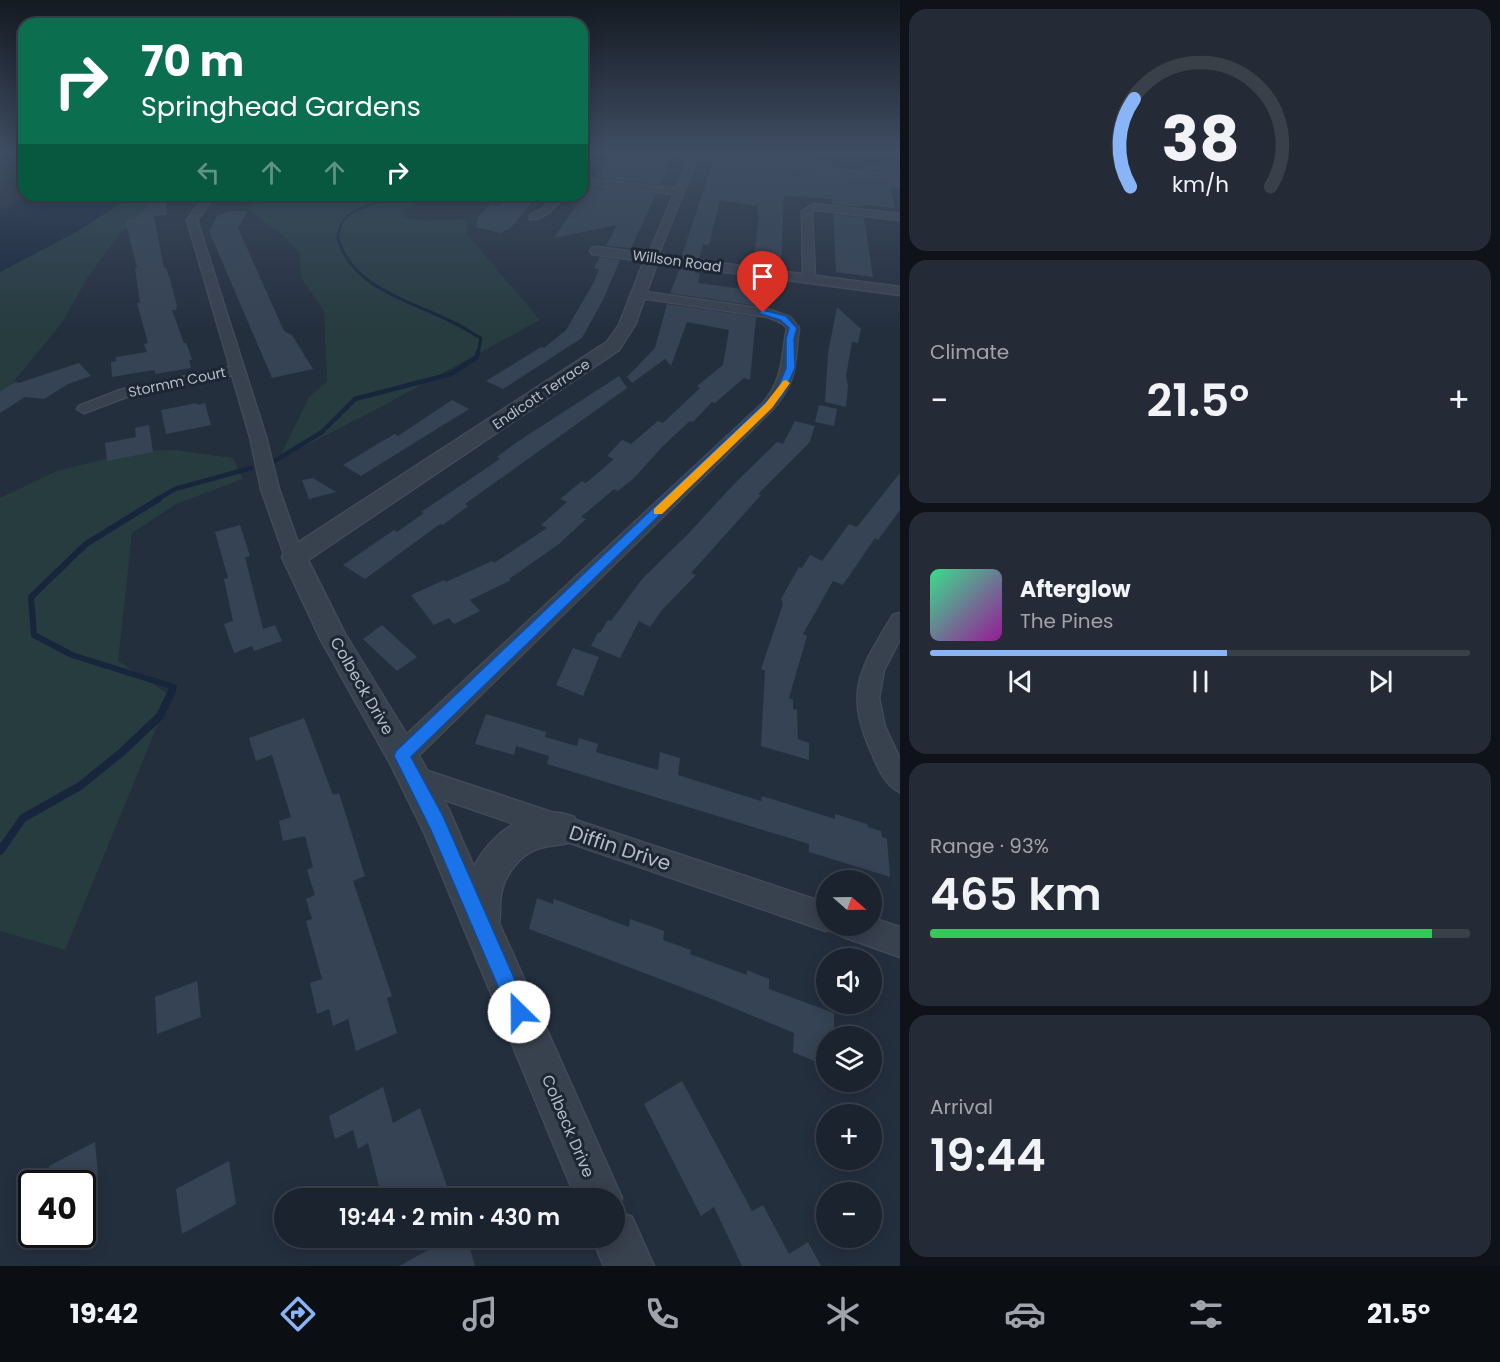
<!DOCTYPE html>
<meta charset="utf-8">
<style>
:root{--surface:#1b232e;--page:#242b36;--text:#f1f3f6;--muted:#a0a4aa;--line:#39404a;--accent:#8ab4f8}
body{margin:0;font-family:Poppins,sans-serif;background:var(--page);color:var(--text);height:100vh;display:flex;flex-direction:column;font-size:22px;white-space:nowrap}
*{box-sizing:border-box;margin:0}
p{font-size:20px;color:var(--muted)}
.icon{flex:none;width:33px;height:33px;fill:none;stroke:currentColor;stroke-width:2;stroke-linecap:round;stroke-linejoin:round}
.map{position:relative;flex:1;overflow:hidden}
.drawer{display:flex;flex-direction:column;gap:9px;padding:9px;background:#0f1319;width:600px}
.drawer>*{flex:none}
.banner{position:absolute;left:18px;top:18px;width:570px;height:183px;border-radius:18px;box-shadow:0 3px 15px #0003,0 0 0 2px var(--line);background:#0b6e4f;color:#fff;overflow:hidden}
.needle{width:39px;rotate:110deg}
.buttons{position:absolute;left:816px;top:870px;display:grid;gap:12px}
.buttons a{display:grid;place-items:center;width:66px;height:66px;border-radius:50%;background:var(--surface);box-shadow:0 3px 15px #0003,0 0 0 2px var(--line);font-size:30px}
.speed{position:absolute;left:18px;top:1170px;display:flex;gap:12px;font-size:30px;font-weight:700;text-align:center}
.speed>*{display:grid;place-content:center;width:78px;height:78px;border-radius:50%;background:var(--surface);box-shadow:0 3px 15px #0003,0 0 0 2px var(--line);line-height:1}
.speed .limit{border:3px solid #111;border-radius:9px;background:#fff;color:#111}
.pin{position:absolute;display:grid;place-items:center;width:51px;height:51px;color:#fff;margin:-62px -26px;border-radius:50% 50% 50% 0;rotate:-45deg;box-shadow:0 0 6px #0007}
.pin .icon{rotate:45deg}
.me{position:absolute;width:66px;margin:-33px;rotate:337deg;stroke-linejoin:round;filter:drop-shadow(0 0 4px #0008)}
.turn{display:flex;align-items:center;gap:21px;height:126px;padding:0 24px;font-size:27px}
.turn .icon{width:78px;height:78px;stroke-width:2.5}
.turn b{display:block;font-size:42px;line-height:51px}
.lanes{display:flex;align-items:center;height:57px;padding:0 24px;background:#0003;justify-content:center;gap:30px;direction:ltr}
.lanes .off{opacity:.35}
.big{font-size:45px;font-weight:600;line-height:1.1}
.drawer .widget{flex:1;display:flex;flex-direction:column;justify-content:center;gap:9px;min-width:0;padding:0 21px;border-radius:18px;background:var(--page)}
.drawer .dial{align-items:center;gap:0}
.dial svg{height:156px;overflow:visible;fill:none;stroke:var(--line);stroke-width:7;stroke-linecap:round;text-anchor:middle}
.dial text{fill:var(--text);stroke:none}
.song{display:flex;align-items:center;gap:18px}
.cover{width:72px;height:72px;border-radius:9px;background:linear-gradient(135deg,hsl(150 70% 55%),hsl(300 70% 35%))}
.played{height:6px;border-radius:3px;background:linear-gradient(90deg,var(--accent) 55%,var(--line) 55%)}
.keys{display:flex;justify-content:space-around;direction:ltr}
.heat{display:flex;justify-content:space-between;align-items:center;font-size:33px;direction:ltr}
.charge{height:9px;border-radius:4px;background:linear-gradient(90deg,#34c759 93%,var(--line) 0)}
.trip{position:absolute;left:274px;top:1188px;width:351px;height:60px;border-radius:30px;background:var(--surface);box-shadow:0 3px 15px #0003,0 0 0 2px var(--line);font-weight:600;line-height:60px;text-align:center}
.menu{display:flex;height:96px;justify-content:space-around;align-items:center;background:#0b0e12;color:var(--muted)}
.menu .icon{width:42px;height:42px}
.menu .active{color:var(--accent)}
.menu b{font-size:27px;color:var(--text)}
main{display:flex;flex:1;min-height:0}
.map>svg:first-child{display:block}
</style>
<main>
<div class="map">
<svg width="900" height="1266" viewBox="0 0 900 1266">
<rect width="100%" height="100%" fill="#242f3e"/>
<path fill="#263c3f" d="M134 195H164L119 235 88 277 61 324 0 398V272L76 232Z
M313 195H433L402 211 405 217 425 221 467 219V234L540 320 375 410 279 459 309 397 327 382 324 311 302 279 299 252 284 237 246 208 255 204 294 201Z
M174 450 233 458 243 479 176 504 132 533 118 661 170 695 65 950 0 931V498L57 471 137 451Z"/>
<path fill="#17263c" d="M31 195H134L76 232 0 272V210Z"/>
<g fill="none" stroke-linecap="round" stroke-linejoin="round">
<path stroke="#17263c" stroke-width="2" d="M338 241C337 211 363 208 386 199V195"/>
<path stroke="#17263c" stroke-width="3" d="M338 239C353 289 411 301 452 322 462 326 471 333 481 338L478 353"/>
<path stroke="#17263c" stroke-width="4.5" d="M273 462 322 432 355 399 451 374 477 357 478 352
M156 500 175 489 251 468"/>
<path stroke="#17263c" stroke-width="6" d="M159 499 86 544 31 597 34 635 72 655 174 687 172 692"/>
<path stroke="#17263c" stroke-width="8" d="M0 851 23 818 80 786 122 752 160 716 172 691"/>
</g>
<path fill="#364354" d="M612 153H674L661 185 596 177Z
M715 153H750L833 161V167L715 155Z
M863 163 900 168V174L864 170Z
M712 165 900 184V189L891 188 895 208 863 205V207L832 204 831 199 784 196 781 264H776L775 268 753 265 759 215H757L758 206 720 200 709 245 703 244 699 258 684 256 682 255Z
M589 187 656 194 631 248 606 246 617 225 554 238Z
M513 195H538L510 229 500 233 476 227 478 217 490 205 499 206Z
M153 200H166L167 215 154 216 157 232 164 268H166L170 279 177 306 176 310H172L184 343H186L189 350 192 360H189L191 368 156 374 154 370 112 377 111 362 116 361V357L147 352 144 344 148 343 137 303H140L135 268H137L125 220 135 219Z
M230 211H248L238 228 284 331 292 335 313 369 272 378 209 231 217 216Z
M833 214 864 218 873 277 836 272Z
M600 257 620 260 603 300 582 338 503 389 486 381 541 347 544 348 566 330 594 282 599 269 594 268Z
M680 268 696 270 695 273 700 274 698 283 751 290 752 278 774 281 773 299 758 297 757 306 670 293Z
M667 304 756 317 750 380 744 378 715 403 712 402 693 422 690 421 663 446 634 478 618 491 614 489 581 517 586 519 559 544 509 579 511 580 470 600 480 611 454 624 449 618 434 625 411 595 444 580 446 582 492 561 494 563 547 528 541 525 567 502 560 499 582 481 586 483 614 459 607 456 622 440 631 444 658 421 663 423 700 388 697 386 723 365 729 330 687 322 671 366 665 359 632 383 627 377 655 348Z
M837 307 861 329 858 343 852 342 846 376 848 386 846 407 825 402 828 353Z
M79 363 91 376 68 384 44 399 25 397 0 413V392L15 382 19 383Z
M619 376 627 388 465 504 468 506 443 525 440 524 365 579 343 565 394 530 397 532 424 513 421 512 500 459 497 457 517 442Z
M452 400 469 409 361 476 343 465 384 440 395 434 398 436Z
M197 403V405L205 403 211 425 166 434 161 410Z
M819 405 837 409 834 426 815 422Z
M795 421 815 426 809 443 758 494 761 495 691 573 696 575 662 610 650 627 639 621 620 658 591 646 598 632 600 633 608 620 611 621 642 579 688 534 734 484 777 442 783 444Z
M149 425 153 452 107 461 105 443 136 437 135 428Z
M900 473V510L878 540 875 538 843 585 833 581 803 634 807 636 789 698 793 700V709L797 710 798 739 809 743V760L761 746 765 671 761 669 783 604 781 599 799 567 802 568 810 555 822 561 849 524 857 527Z
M313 478 336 492 309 499 302 480Z
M240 525 250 556 245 557 263 629 275 625 282 641 254 651 252 646 234 653 224 624 233 621 224 579 228 578 215 532Z
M382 625 417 657 397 671 363 639Z
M573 648 599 657 583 696 556 685Z
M486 714 546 732 545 737 577 746 579 738 598 744 596 752 658 770 660 752 680 758 678 775 761 801 762 796 835 819V814L867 824 868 827 881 831 882 837 887 839 890 877 809 852V844L547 764 549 756 516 746 514 755 475 744Z
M304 718 333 795 339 793 365 876 353 881 392 996 387 998 397 1033 356 1051 348 1019 333 1026 329 1009 317 1014 310 983 322 979 306 921 312 919 306 899 315 895 307 870 313 867 305 836 283 841 279 821 291 817 272 755 256 761 249 738Z
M537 898 553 904 554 899 626 926 629 927 630 919 664 931 663 940 691 950 690 954 747 975V970L769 979V989L834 1013V1036H826V1066L793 1052 794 1033 707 997 529 929Z
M197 981 201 1017 157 1034 155 997Z
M682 1081 752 1211 763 1205 789 1254 808 1242 821 1266H742L714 1207 701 1216 644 1104Z
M383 1087 393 1123 420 1108 451 1198H382L368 1143 358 1149 353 1130 335 1139 329 1116Z
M95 1142 98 1175 82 1184H32V1205L16 1213V1187L49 1169V1166Z
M229 1161 236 1204 182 1234 176 1189Z
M450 1238H467L475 1266H399Z"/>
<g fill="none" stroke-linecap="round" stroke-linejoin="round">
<defs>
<path id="minor" d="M588 153H596L582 168V161Z
M691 153H699L698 156 900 176V182L696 161 657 258 656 260H648L647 258 674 194 582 184V178L676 189Z
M206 195H215L197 220 266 437 279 489 303 557 301 562 294 564 287 562 285 557 261 489 250 437 232 375 129 396 84 413 77 409 79 406 120 390 230 367 187 220Z
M555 195H564C556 206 545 220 530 219V215L544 208Z
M814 204 900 214V220L816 210 812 212 815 279 809 282 803 279 802 211Z
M639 291 770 310 790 317 799 328C794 365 799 378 773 409L411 763 402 766 393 763 390 755 393 747 763 403C784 378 781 359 787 328L782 323 768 317 635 297 633 295Z
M900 613V639L884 670 879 698 885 727 900 759V792C886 786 879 770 873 756 844 692 859 671 893 615Z
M413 766 826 903V926H872V918L900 927V957L841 936 837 926 826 931 404 786 401 778 404 770Z"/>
<path id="tertiary" d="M597 247 900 287V295L657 263 635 325 619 350 308 560 345 634 413 745 449 810 474 867C491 832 535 801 574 817L579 829 574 841C562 846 550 844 537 849 519 855 504 876 501 895 499 904 501 914 499 923L622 1198 617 1211 632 1217 654 1266H604L592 1238H615V1198H576L424 832 391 765 321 640 282 557 285 551 607 342 619 325 644 261 592 254 590 251 592 248Z"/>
</defs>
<use href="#minor" stroke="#414a57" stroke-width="3"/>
<use href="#tertiary" stroke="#414a57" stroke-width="3"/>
<use href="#minor" fill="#38414e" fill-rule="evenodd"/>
<use href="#tertiary" fill="#38414e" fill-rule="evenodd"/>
</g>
<linearGradient id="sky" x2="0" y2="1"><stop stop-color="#141a22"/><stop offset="0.46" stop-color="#3f4d63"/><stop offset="1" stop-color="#3f4d63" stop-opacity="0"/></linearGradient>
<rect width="900" height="330" fill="url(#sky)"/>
<path fill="#1a73e8" stroke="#114b97" stroke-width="1.5" d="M763 310 786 316 797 328 794 339 795 368 783 395 411 757 443 816 529 1012 526 1019 519 1022 512 1019 430 828 394 756 396 751 776 392 786 368V339L789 328 780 320 761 314 759 313Z"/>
<path fill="#f59e0b" d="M786 380 790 383 772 408 662 514H654V509L765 404 783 381Z"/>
<g text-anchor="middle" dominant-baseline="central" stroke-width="6" stroke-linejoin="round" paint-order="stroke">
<g font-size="14" fill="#b4bcc9" stroke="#1d2633">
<text transform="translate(677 261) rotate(8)">Willson Road</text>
<text transform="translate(177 382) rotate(-12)">Stormm Court</text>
<text transform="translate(541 394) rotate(-34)">Endicott Terrace</text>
</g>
<g font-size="16" fill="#b4bcc9" stroke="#1d2633">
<text transform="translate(362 686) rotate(60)">Colbeck Drive</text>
<text transform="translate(568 1126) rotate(67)">Colbeck Drive</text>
</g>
<g font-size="20" fill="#b4bcc9" stroke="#1d2633">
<text transform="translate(620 848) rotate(18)">Diffin Drive</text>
</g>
</g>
</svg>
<div class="buttons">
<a><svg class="needle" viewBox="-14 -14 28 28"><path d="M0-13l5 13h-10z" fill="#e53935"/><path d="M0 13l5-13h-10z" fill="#a0a4aa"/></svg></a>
<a><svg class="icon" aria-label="sound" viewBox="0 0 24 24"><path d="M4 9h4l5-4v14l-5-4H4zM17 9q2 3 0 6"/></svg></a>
<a><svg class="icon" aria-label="layers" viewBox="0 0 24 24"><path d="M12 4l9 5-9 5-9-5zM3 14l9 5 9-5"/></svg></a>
<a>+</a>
<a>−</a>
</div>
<div class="speed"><div class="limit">40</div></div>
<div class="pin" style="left:763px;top:313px;background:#d93025"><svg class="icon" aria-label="arrive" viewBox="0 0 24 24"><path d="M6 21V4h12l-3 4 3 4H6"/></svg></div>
<svg class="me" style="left:519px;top:1012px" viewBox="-20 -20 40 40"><circle r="19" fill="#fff"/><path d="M0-13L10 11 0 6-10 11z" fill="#1a73e8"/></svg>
<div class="trip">19:44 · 2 min · 430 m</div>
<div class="banner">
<div class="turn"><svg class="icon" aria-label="right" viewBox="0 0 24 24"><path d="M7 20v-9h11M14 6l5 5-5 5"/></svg><div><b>70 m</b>Springhead Gardens</div></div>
<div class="lanes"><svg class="icon off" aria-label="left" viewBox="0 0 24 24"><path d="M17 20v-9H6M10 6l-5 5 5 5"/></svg><svg class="icon off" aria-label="ahead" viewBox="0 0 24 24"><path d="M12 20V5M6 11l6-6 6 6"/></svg><svg class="icon off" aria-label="ahead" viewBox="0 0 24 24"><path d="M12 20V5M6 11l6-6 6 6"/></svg><svg class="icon" aria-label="right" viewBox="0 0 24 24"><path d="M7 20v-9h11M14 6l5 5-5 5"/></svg></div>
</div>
</div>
<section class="drawer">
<div class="widget dial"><svg viewBox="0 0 100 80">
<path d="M14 69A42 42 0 1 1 86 69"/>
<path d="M14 69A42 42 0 0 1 16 24" stroke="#8ab4f8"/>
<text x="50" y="56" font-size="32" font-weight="700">38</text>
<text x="50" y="72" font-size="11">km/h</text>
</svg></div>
<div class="widget"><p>Climate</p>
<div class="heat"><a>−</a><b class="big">21.5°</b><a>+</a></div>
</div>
<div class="widget">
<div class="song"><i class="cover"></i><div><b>Afterglow</b><p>The Pines</p></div></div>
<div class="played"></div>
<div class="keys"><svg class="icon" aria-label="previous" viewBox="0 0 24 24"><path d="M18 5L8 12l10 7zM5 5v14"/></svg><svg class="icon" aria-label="pause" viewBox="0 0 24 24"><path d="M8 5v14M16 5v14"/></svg><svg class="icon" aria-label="next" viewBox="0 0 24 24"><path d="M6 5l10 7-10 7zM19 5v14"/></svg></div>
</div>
<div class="widget"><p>Range · 93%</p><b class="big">465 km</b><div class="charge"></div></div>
<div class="widget"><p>Arrival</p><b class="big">19:44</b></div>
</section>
</main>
<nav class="menu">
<b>19:42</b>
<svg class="icon active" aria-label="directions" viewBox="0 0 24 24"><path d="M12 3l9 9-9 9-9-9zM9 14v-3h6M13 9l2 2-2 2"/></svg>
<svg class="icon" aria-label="music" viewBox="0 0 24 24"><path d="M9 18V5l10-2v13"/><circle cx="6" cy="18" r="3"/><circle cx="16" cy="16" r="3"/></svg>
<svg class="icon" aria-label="phone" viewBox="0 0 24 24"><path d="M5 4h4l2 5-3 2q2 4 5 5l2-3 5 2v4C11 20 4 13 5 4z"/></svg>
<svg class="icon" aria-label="climate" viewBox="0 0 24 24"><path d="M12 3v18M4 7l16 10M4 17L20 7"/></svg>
<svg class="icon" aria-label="car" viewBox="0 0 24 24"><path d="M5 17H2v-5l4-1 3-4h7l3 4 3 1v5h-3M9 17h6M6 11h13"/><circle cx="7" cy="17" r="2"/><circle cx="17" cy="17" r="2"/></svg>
<svg class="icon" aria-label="filters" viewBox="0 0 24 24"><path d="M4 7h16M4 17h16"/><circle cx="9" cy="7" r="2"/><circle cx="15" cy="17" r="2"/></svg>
<b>21.5°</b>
</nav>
